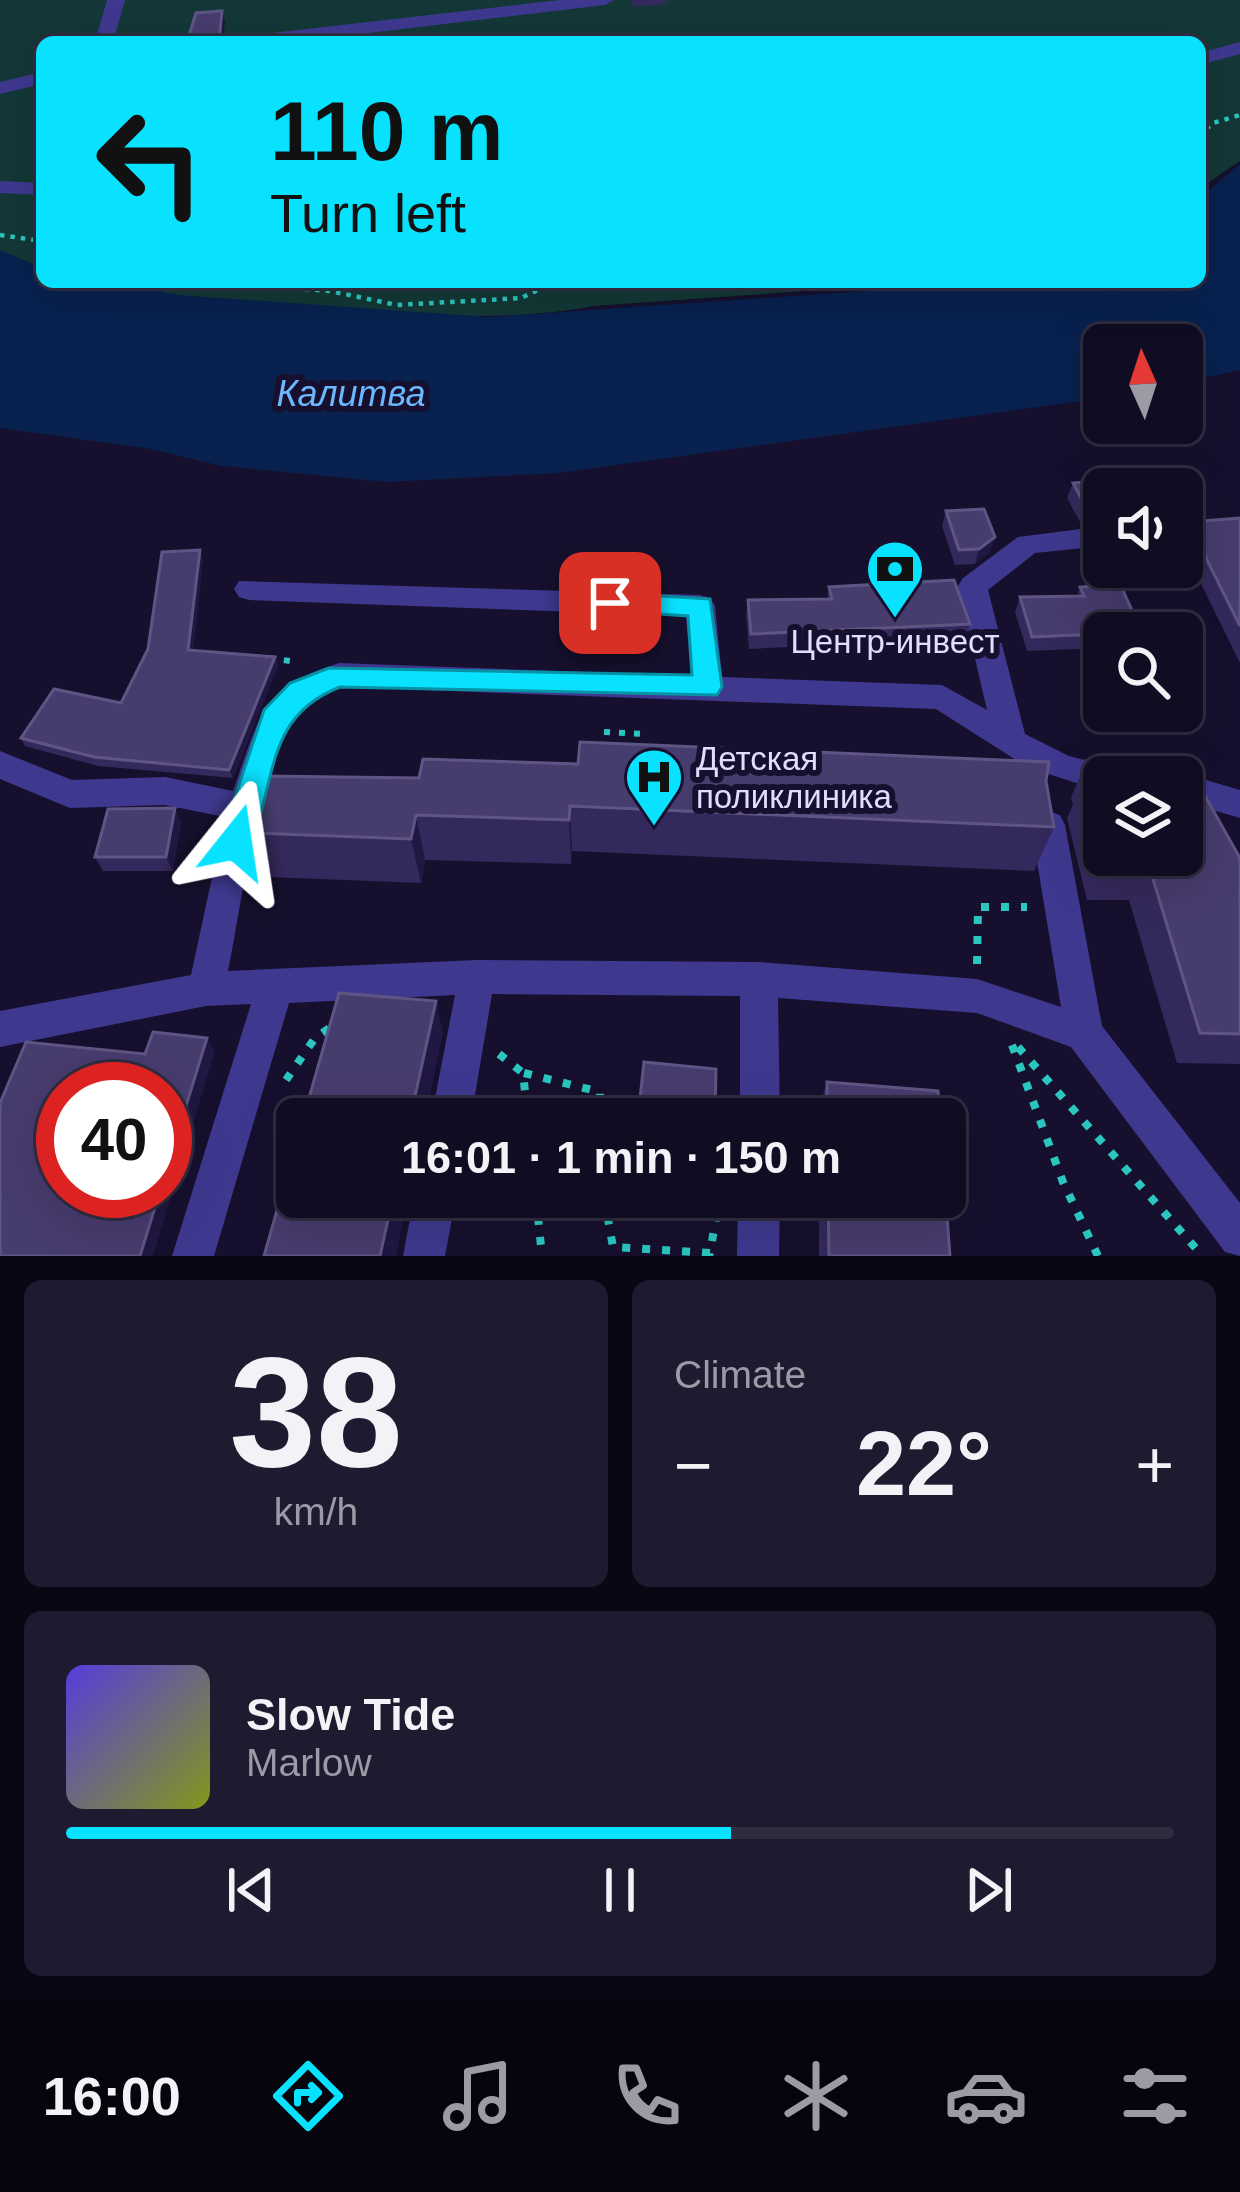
<!DOCTYPE html>
<meta charset="utf-8">
<style>
:root{--surface:#100c22;--page:#1e1a2f;--text:#f1f3f6;--muted:#9c9ba5;--line:#302c40;--accent:#09e2ff}
body{margin:0;font-family:Helvetica,sans-serif;background:var(--page);color:var(--text);height:100vh;display:flex;flex-direction:column;font-size:45px;white-space:nowrap}
*{box-sizing:border-box;margin:0}
p{font-size:39px;color:var(--muted)}
.icon{flex:none;width:66px;height:66px;fill:none;stroke:currentColor;stroke-width:2;stroke-linecap:round;stroke-linejoin:round}
.map{position:relative;height:1256px;overflow:hidden}
.sheet{display:flex;flex-direction:column;gap:24px;padding:24px;background:#090713;flex:1}
.sheet>*{flex:none}
.top-card{position:absolute;left:36px;top:36px;width:1170px;height:252px;border-radius:18px;box-shadow:0 12px 48px #0002,0 0 0 3px var(--line);background:#09e2ff;color:#111;overflow:hidden}
.needle{width:78px;rotate:357deg}
.controls{position:absolute;left:1083px;top:324px;display:grid;gap:24px}
.controls a{display:grid;place-items:center;width:120px;height:120px;border-radius:18px;background:var(--surface);box-shadow:0 12px 48px #0002,0 0 0 3px var(--line);font-size:60px}
.speed{position:absolute;left:36px;top:1062px;display:flex;gap:24px;font-size:60px;font-weight:700;text-align:center}
.speed>*{display:grid;place-content:center;width:156px;height:156px;border-radius:50%;background:var(--surface);box-shadow:0 12px 48px #0002,0 0 0 3px var(--line);line-height:1}
.speed .limit{border:18px solid #d22;background:#fff;color:#111}
.pin{position:absolute;display:grid;place-items:center;width:102px;height:102px;color:#fff;margin:-51px;border-radius:24px;box-shadow:0 6px 18px #0006}
.me{position:absolute;width:132px;margin:-66px;rotate:15deg;stroke-linejoin:round;filter:drop-shadow(0 0 9px #0008)}
.turn{display:flex;align-items:center;gap:42px;height:252px;padding:0 36px;font-size:54px}
.turn .icon{width:156px;height:156px;stroke-width:2.5}
.turn b{display:block;font-size:84px;line-height:102px}
.big{font-size:90px;font-weight:800;line-height:1.1}
.sheet .widget{flex:1;display:flex;flex-direction:column;justify-content:center;gap:18px;min-width:0;padding:0 42px;border-radius:18px;background:var(--page)}
.sheet .dial{align-items:center;gap:0}
.dial b{font-size:156px;line-height:1}
.song{display:flex;align-items:center;gap:36px}
.cover{width:144px;height:144px;border-radius:18px;background:linear-gradient(135deg,hsl(250 70% 55%),hsl(70 70% 35%))}
.played{height:12px;border-radius:6px;background:linear-gradient(90deg,var(--accent) 60%,var(--line) 60%)}
.keys{display:flex;justify-content:space-around;direction:ltr}
.heat{display:flex;justify-content:space-between;align-items:center;font-size:66px;direction:ltr}
.sheet .tiles{flex:1;display:grid;gap:24px;grid-template-columns:1fr 1fr}
.widget:last-child{grid-column:span 2}
.trip{position:absolute;left:276px;top:1098px;width:690px;height:120px;border-radius:18px;background:var(--surface);box-shadow:0 12px 48px #0002,0 0 0 3px var(--line);font-weight:800;line-height:120px;text-align:center}
.tab-bar{display:flex;height:192px;justify-content:space-around;align-items:center;background:#06050e;color:var(--muted)}
.tab-bar .icon{width:84px;height:84px}
.tab-bar .selected{color:var(--accent)}
.tab-bar b{font-size:54px;color:var(--text)}
.map>svg:first-child{display:block}
</style>
<div class="map">
<svg width="1240" height="1256" viewBox="0 0 1240 1256">
<rect width="100%" height="100%" fill="#16102e"/>
<path fill="#133837" d="M0 0H1240V161L1200 188V42H42V272L0 263Z
M87 282H932L593 306C493 326 372 311 270 303 209 298 147 295 87 282Z"/>
<path fill="#08214f" d="M1240 164V370L1182 383V345H1104V398L558 473 386 482 222 466 151 449 0 428V250L42 268V282H109L179 295 488 317 896 289 929 282H1200V198Z"/>
<g fill="none" stroke-linecap="round" stroke-linejoin="round">
<path stroke="#2ac6bf" stroke-width="4.5" stroke-dasharray="4.5 6" stroke-linecap="butt" d="M1200 146 1206 141 1204 131 1213 123 1240 115
M0 235 42 241
M221 282 330 291 397 305 521 298 555 282"/>
<path stroke="#2ac6bf" stroke-width="6" stroke-dasharray="6 9" stroke-linecap="butt" d="M269 658 297 662
M604 732 647 734"/>
<path stroke="#2ac6bf" stroke-width="8" stroke-dasharray="8 12" stroke-linecap="butt" d="M977 964 978 907H1027
M1012 1045 1063 1182 1098 1256
M1018 1047 1200 1253
M499 1054 523 1073 528 1119
M524 1073 600 1092V1119
M286 1080 315 1038 331 1027
M536 1197 542 1256
M604 1197 613 1247 710 1253 717 1212"/>
<path fill="#3e398f" fill-rule="evenodd" d="M107 0H125L113 42H95Z
M560 0H614L605 5 292 42H236L245 36Z
M1240 42V54L1200 65V53Z
M42 72V84L0 94V82Z
M0 181 42 183V195L0 193Z
M1104 526V546L1035 553 988 590 1025 734 1069 756 1116 768 1120 777H1104V792L1027 767 936 709 341 687C319 695 301 704 289 725 256 782 242 903 228 971L477 960 759 962 977 979 1061 1007 1031 825 1036 815 1048 811 1060 815 1065 825 1102 1026 1240 1203V1256L1225 1252 1071 1047 977 1013 778 998 780 1119H740V996L492 994 471 1119H431L455 995 289 1003 214 1256H172L251 1004 206 1006 0 1047V1011L191 975 225 817 165 805 70 808 0 779V751L72 780 165 777 233 791C259 718 260 688 339 663L691 676 686 616 249 600 239 597 234 589 239 581 700 595 710 598 715 606 722 677 942 685 987 710 958 586 963 578 1018 537Z
M1182 773 1240 790V818L1182 801V777H1171Z
M414 1197H456L445 1256H403Z
M738 1197H780L779 1256H737Z"/>
</g>
<path fill="#34295c" d="M631 0H666V4L634 7Z
M1073 483 1104 489V522L1081 524 1067 498Z
M946 511 990 552 975 564 955 565 942 526Z
M1240 518V663L1182 545V535L1188 522Z
M203 559 193 650 275 657 278 665 233 778 98 766 25 746 21 738 121 703Z
M829 587 970 624 966 638 749 649 746 615 748 600 827 599Z
M1080 587 1104 633V648L1027 651 1015 612 1020 597 1077 596Z
M1087 761 1240 858V1064L1177 1063 1129 900H1087L1067 818 1073 805 1071 797Z
M419 778 1046 781 1054 827 1034 871 572 851 571 864 425 860 421 883 268 877 251 833Z
M181 822 173 871H103L95 857Z
M716 1069 714 1119H638L639 1108Z
M827 1082 940 1119H818V1111Z
M819 1197H945L950 1256H819Z"/>
<path fill="#201742" d="M222 11 225 22 223 42H219Z
M995 537 990 552 975 564 979 549Z
M200 550 203 559 192 658 188 650Z
M275 657 278 665 233 778 229 770Z
M570 806 572 851 571 864 569 820Z
M175 808 181 822 173 871 166 857Z
M416 815 425 860 421 883 411 839Z
M436 1001 443 1033 425 1119H410Z
M207 1038 215 1051 153 1256H140L160 1191H165V1174Z
M393 1197H408L396 1256H380Z"/>
<path fill="#473c6e" stroke="#5f5584" stroke-width="3" fill-rule="evenodd" d="M222 11 219 42H187L196 13Z
M1120 479 1126 489H1104V507L1087 509 1073 483Z
M984 509 995 537 979 549 959 550 946 511Z
M1240 518V626L1188 522Z
M200 550 188 650 275 657 229 770 94 757 21 738 54 689 121 703 148 649 162 552Z
M954 580 970 624 751 634 748 600 832 599 829 587Z
M1120 584 1142 632 1032 637 1020 597 1084 596 1080 587Z
M580 742 1049 762 1046 781 1054 827 570 806 569 820 416 815 411 839 251 833 265 776 419 778 423 759 578 764Z
M1087 761 1195 778 1240 858V1034L1200 1033 1149 866H1106L1083 783 1093 779ZM1104 777H1182V855H1104Z
M175 808 166 857H95L108 809Z
M339 993 436 1001 410 1119H303Z
M153 1032 207 1038 165 1174V1089H63V1191H160L140 1256H0V1103L26 1042 145 1054Z
M644 1062 716 1069 715 1114 639 1108Z
M827 1082 938 1091 940 1119H827Z
M297 1140V1197H393L380 1256H264Z
M945 1189 950 1256H829L828 1197H945Z"/>
<path fill="#09e2ff" stroke="#0693a6" stroke-width="3" d="M610 593 710 599 722 687 717 695 340 687C262 717 278 785 247 852L236 856 224 852 220 842 264 710 290 683 329 668 692 675 688 616 601 610 597 603 601 596Z"/>
<defs>
<symbol id="bank-pin" viewBox="-11 -11 22 30"><path d="M0 17L-7.5 6A9.5 9.5 0 1 1 7.5 6Z" fill="#09e2ff" stroke="#16102e"/><path d="M-6-4H6V4H-6ZM0-2.3a2.3 2.3 0 1 0 0 4.6a2.3 2.3 0 1 0 0-4.6Z" fill="#111"/></symbol>
<symbol id="hospital-pin" viewBox="-11 -11 22 30"><path d="M0 17L-7.5 6A9.5 9.5 0 1 1 7.5 6Z" fill="#09e2ff" stroke="#16102e"/><path d="M-5-5h3v3.5h4V-5h3V5h-3V1.5h-4V5h-3Z" fill="#111"/></symbol>
</defs>
<g fill-rule="evenodd">
<use href="#bank-pin" x="862" y="536" width="66" height="90"/>
<use href="#hospital-pin" x="621" y="744" width="66" height="90"/>
</g>
<g text-anchor="middle" dominant-baseline="central" stroke-width="12" stroke-linejoin="round" paint-order="stroke">
<g font-size="33" fill="#e1ddff" stroke="#16102e">
<text x="895" y="641">Центр-инвест</text>
<text x="696" y="758" text-anchor="start">Детская<tspan x="696" dy="38">поликлиника</tspan></text>
</g>
<g font-size="36" font-style="italic" fill="#6bb8ff" stroke="#16102e">
<text x="351" y="393">Калитва</text>
</g>
</g>
</svg>
<div class="controls">
<a><svg class="needle" viewBox="-14 -14 28 28"><path d="M0-13l5 13h-10z" fill="#e53935"/><path d="M0 13l5-13h-10z" fill="#9c9ba5"/></svg></a>
<a><svg class="icon" aria-label="sound" viewBox="0 0 24 24"><path d="M4 9h4l5-4v14l-5-4H4zM17 9q2 3 0 6"/></svg></a>
<a><svg class="icon" aria-label="search" viewBox="0 0 24 24"><circle cx="10" cy="10" r="6"/><path d="M15 15l6 6"/></svg></a>
<a><svg class="icon" aria-label="layers" viewBox="0 0 24 24"><path d="M12 4l9 5-9 5-9-5zM3 14l9 5 9-5"/></svg></a>
</div>
<div class="speed"><div class="limit">40</div></div>
<div class="pin" style="left:610px;top:603px;background:#d93025"><svg class="icon" aria-label="arrive" viewBox="0 0 24 24"><path d="M6 21V4h12l-3 4 3 4H6"/></svg></div>
<svg class="me" style="left:236px;top:842px" viewBox="-20 -20 40 40"><path d="M0-17L14 15 0 8-14 15z" fill="#09e2ff" stroke="#fff" stroke-width="4"/></svg>
<div class="trip">16:01 · 1 min · 150 m</div>
<div class="top-card">
<div class="turn"><svg class="icon" aria-label="left" viewBox="0 0 24 24"><path d="M17 20v-9H6M10 6l-5 5 5 5"/></svg><div><b>110 m</b>Turn left</div></div>
</div>
</div>
<section class="sheet">
<div class="tiles">
<div class="widget dial"><b>38</b><p>km/h</p></div>
<div class="widget"><p>Climate</p>
<div class="heat"><a>−</a><b class="big">22°</b><a>+</a></div>
</div>
<div class="widget">
<div class="song"><i class="cover"></i><div><b>Slow Tide</b><p>Marlow</p></div></div>
<div class="played"></div>
<div class="keys"><svg class="icon" aria-label="previous" viewBox="0 0 24 24"><path d="M18 5L8 12l10 7zM5 5v14"/></svg><svg class="icon" aria-label="pause" viewBox="0 0 24 24"><path d="M8 5v14M16 5v14"/></svg><svg class="icon" aria-label="next" viewBox="0 0 24 24"><path d="M6 5l10 7-10 7zM19 5v14"/></svg></div>
</div>
</div>
</section>
<nav class="tab-bar">
<b>16:00</b>
<svg class="icon selected" aria-label="directions" viewBox="0 0 24 24"><path d="M12 3l9 9-9 9-9-9zM9 14v-3h6M13 9l2 2-2 2"/></svg>
<svg class="icon" aria-label="music" viewBox="0 0 24 24"><path d="M9 18V5l10-2v13"/><circle cx="6" cy="18" r="3"/><circle cx="16" cy="16" r="3"/></svg>
<svg class="icon" aria-label="phone" viewBox="0 0 24 24"><path d="M5 4h4l2 5-3 2q2 4 5 5l2-3 5 2v4C11 20 4 13 5 4z"/></svg>
<svg class="icon" aria-label="climate" viewBox="0 0 24 24"><path d="M12 3v18M4 7l16 10M4 17L20 7"/></svg>
<svg class="icon" aria-label="car" viewBox="0 0 24 24"><path d="M5 17H2v-5l4-1 3-4h7l3 4 3 1v5h-3M9 17h6M6 11h13"/><circle cx="7" cy="17" r="2"/><circle cx="17" cy="17" r="2"/></svg>
<svg class="icon" aria-label="filters" viewBox="0 0 24 24"><path d="M4 7h16M4 17h16"/><circle cx="9" cy="7" r="2"/><circle cx="15" cy="17" r="2"/></svg>
</nav>
